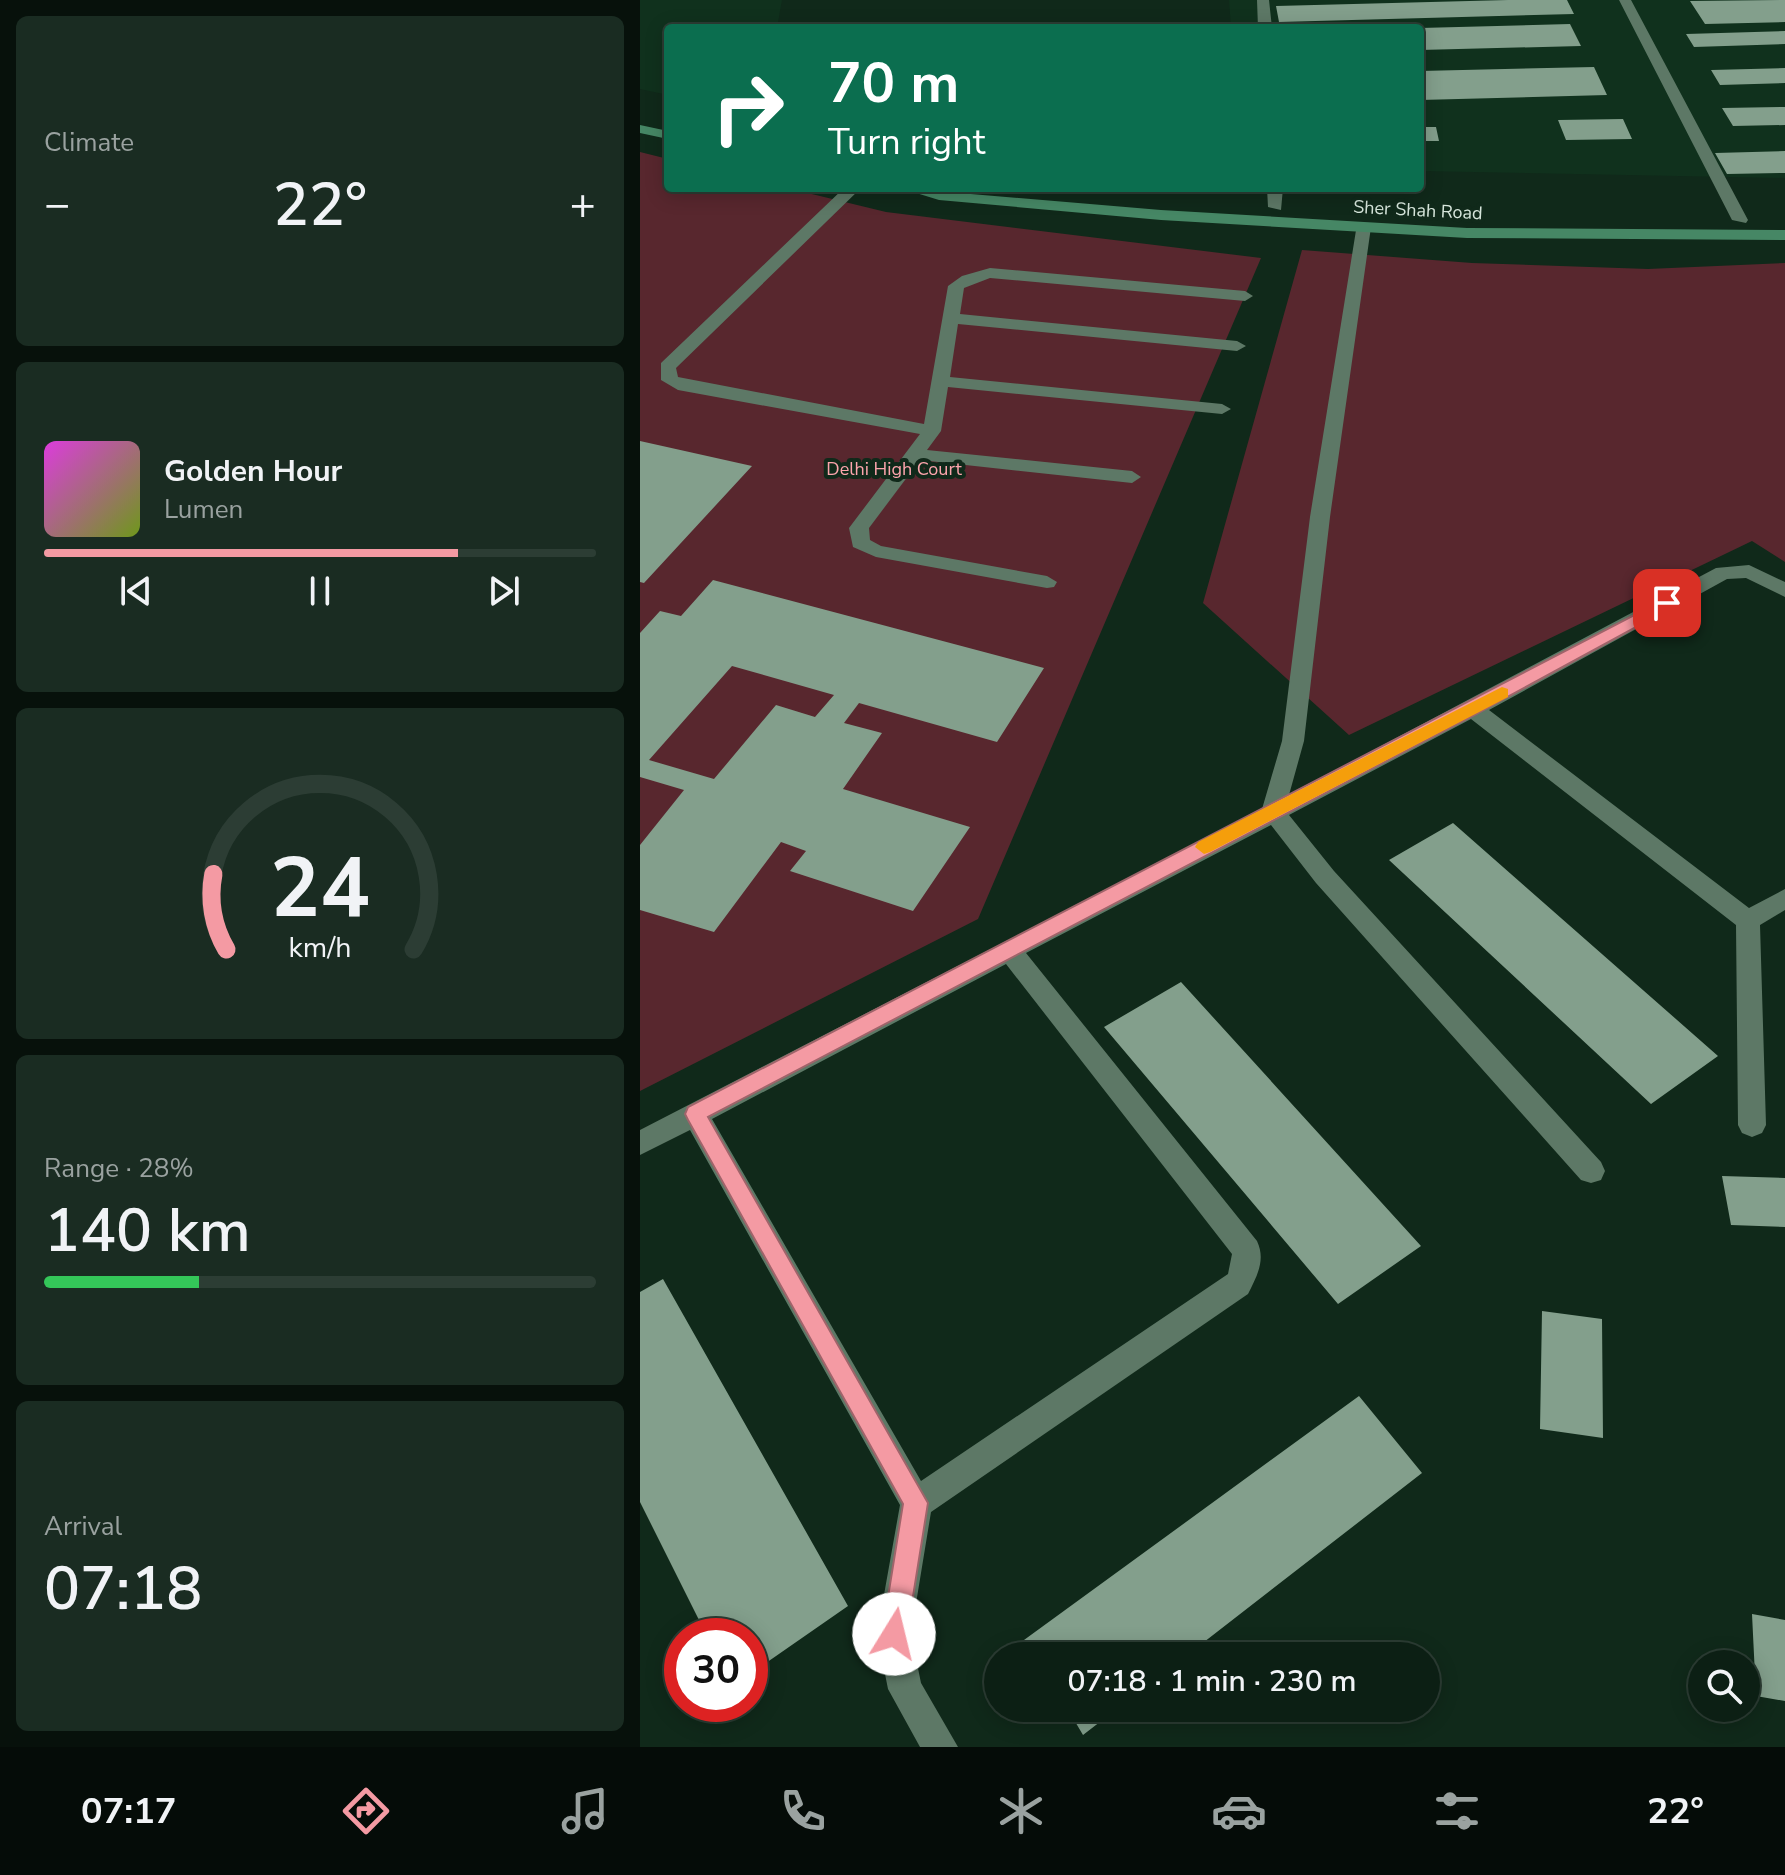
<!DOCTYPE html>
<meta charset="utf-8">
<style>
:root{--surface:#0c1f14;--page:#1a2c22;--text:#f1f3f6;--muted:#9aa2a0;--line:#2c3d34;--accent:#f49aa3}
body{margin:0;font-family:"Nunito Sans",sans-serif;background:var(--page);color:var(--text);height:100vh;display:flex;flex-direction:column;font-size:30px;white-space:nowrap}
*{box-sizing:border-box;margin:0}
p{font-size:26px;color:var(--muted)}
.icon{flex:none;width:44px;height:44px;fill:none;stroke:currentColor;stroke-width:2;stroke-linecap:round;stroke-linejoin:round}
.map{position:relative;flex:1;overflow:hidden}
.sheet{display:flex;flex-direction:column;gap:16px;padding:16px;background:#07110b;width:640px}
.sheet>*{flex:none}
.banner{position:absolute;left:24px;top:24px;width:760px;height:168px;border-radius:8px;box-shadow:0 4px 20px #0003,0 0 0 2px var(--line);background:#0b6e4f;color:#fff;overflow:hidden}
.tools{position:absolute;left:1048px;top:1650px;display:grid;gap:16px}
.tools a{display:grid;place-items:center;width:72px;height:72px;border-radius:50%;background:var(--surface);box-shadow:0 4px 20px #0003,0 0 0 2px var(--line);font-size:40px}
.speed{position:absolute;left:24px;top:1618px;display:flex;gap:16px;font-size:40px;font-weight:700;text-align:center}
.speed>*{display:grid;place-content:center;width:104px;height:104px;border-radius:50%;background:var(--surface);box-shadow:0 4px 20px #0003,0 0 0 2px var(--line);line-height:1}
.speed .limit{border:12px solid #d22;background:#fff;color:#111}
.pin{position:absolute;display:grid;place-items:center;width:68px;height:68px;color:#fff;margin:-34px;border-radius:16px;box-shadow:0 4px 12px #0006}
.me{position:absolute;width:88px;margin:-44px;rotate:9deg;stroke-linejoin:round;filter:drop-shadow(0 0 6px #0008)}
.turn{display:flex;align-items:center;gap:28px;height:168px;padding:0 32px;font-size:36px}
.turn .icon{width:104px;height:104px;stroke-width:2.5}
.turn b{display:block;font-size:56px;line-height:68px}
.big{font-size:60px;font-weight:600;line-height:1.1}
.sheet .tile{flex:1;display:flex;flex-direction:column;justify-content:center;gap:12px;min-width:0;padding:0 28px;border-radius:12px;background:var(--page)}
.sheet .dial{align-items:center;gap:0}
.dial svg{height:208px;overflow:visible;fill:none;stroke:var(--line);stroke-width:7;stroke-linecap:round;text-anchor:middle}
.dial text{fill:var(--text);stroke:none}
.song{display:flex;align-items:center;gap:24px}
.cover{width:96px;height:96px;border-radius:12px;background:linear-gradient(135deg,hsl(300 70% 55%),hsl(80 70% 35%))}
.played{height:8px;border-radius:4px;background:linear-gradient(90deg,var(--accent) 75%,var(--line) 75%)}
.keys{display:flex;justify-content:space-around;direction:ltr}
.heat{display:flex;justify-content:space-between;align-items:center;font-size:44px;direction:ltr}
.charge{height:12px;border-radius:6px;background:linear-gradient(90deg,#34c759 28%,var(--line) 0)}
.trip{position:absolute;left:344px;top:1642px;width:456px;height:80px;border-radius:40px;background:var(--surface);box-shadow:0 4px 20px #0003,0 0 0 2px var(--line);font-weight:600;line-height:80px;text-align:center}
.dock{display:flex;height:128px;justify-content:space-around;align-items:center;background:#050c08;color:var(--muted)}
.dock .icon{width:56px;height:56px}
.dock .selected{color:var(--accent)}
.dock b{font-size:36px;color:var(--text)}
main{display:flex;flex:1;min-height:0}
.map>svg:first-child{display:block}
</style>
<main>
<section class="sheet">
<div class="tile"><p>Climate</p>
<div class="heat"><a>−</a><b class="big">22°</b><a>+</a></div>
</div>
<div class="tile">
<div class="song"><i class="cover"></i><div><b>Golden Hour</b><p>Lumen</p></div></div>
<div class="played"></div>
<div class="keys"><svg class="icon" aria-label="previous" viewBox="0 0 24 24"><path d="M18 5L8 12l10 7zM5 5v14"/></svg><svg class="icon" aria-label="pause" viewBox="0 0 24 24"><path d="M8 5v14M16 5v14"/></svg><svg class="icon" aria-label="next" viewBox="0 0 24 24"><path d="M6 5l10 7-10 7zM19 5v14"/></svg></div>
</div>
<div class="tile dial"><svg viewBox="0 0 100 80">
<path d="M14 69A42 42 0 1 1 86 69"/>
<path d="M14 69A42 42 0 0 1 9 40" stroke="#f49aa3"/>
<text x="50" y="56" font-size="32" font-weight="700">24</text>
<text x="50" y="72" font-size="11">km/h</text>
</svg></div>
<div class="tile"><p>Range · 28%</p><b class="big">140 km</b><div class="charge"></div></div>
<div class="tile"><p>Arrival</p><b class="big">07:18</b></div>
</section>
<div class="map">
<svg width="1145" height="1747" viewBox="0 0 1145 1747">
<rect width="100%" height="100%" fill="#10291a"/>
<path fill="#10311d" d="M0 0H142L137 28H28V95L0 89Z
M589 0H1145V178L780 171V28H591Z"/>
<path fill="#58272e" d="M0 152 28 159V188H147L246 212 621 258 338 919 0 1091Z
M662 250 832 263 1008 269 1145 263V562L1112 541 709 735 563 603Z"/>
<path fill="#839f8c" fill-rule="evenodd" d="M868 0H927L934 14 639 22 636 6Z
M1145 0V22L1065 24 1050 1Z
M930 24 941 46 780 50V28Z
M1145 31V44L1054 47 1046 34Z
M954 67 967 95 780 100V71Z
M1145 68V83L1080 85 1071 70Z
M1145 107V125L1093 126 1082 108Z
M983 119 992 139 926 140 918 120Z
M780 127H796L799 141H780Z
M1145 151V173L1087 174 1075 153Z
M0 441 112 466 4 583 0 582Z
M73 580 404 668 357 742 219 703 204 723 242 733 203 789 330 827 273 911 150 871 166 851 141 842 74 932 0 910V845L44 790 0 777V633L20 611 41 616ZM92 666 194 695 175 717 136 705 74 779 9 760Z
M813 823 1078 1056 1011 1104 749 860Z
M541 982 781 1246 698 1304 464 1027Z
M1082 1176 1145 1178V1227L1091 1225Z
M23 1279 208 1606 110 1674V1636H67L0 1502V1292Z
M902 1311 962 1319 963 1438 900 1429Z
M719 1396 782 1473 546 1656H394L384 1640Z
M1112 1614 1145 1620V1701L1116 1696Z
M427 1708H478L443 1735Z"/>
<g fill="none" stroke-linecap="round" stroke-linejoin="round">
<path fill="#5d7866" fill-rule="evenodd" d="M204 188H221L36 368 38 377 284 424 308 286 322 276 350 268 605 291 613 296 605 301 350 278 324 288 320 314 597 341 606 346 597 351 318 324 310 377 582 404 591 409 582 414 308 387 301 431 287 450 492 471 501 477 492 483 280 460 229 528 230 540 241 546 407 576 417 582 414 587 407 588 236 557 213 547 209 528 280 434 38 390 21 380V363Z"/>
<path fill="#5d7866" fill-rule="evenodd" d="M617 0H629L632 28H618Z
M979 0H991L1108 220 1106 223 1092 220Z
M627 188H643L641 210 628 207Z
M717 224 731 227 690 517 664 741 649 795 1076 568 1109 565 1145 582V597L1106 578 1087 579 849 710 1109 908 1145 889V910L1120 925 1126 1125 1122 1133 1112 1137 1102 1133 1098 1125 1096 925 831 719 649 815 694 871 961 1162 965 1171 961 1180 951 1183 941 1180 676 883 631 825 386 953 617 1241C626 1260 617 1276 608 1294L291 1512 271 1634 281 1683 318 1747H280L248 1689 237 1634 260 1505 50 1130 0 1155V1130L622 809 642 741 670 517ZM366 964 592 1254 588 1274 281 1481 72 1119Z"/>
<path fill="#468765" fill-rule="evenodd" d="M0 125 28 131V139L0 133Z
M260 188 521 210 827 228 1145 230V240L827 238 521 220 299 200Z"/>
</g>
<path fill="#f49aa3" stroke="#9f646a" stroke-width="2" d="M1027 598 1035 603 1033 607 838 713 68 1117 288 1503 267 1634 263 1643 254 1647 245 1643 242 1634 263 1504 48 1120 45 1114 48 1107Z"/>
<path fill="#f59e0b" d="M862 687 868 689V697L570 852 564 854 555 847 558 842Z"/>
<g text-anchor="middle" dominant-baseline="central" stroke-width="8" stroke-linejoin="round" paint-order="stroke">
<g font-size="18" fill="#d6e5db" stroke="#10291a">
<text transform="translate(778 210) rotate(3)">Sher Shah Road</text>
</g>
<g font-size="18" fill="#fda5ad" stroke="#10291a">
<text x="254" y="469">Delhi High Court</text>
</g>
</g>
</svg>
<div class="tools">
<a><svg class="icon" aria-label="search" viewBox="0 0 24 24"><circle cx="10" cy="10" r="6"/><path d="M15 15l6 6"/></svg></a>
</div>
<div class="speed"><div class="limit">30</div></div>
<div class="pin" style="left:1027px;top:603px;background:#d93025"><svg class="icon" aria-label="arrive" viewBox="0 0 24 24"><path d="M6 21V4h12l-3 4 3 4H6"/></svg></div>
<svg class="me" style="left:254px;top:1634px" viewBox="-20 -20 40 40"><circle r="19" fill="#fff"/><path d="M0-13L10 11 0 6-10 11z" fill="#f49aa3"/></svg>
<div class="trip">07:18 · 1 min · 230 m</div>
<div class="banner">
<div class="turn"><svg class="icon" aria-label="right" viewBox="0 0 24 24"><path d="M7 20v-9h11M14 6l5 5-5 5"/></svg><div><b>70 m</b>Turn right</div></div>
</div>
</div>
</main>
<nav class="dock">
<b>07:17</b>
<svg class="icon selected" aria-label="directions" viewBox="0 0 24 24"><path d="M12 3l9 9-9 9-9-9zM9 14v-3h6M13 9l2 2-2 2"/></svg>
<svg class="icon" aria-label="music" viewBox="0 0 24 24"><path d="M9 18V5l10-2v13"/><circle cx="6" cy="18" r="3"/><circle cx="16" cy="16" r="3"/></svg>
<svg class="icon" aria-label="phone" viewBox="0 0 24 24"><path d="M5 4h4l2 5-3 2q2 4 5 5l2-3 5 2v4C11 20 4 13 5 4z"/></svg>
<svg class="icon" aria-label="climate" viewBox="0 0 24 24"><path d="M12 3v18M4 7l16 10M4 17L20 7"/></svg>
<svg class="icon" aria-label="car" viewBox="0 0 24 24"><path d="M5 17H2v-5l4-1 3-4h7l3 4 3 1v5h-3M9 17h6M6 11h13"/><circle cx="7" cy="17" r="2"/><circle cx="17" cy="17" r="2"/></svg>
<svg class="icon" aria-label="filters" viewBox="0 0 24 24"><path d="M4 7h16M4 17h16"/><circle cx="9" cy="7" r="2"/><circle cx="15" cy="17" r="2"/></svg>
<b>22°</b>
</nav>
